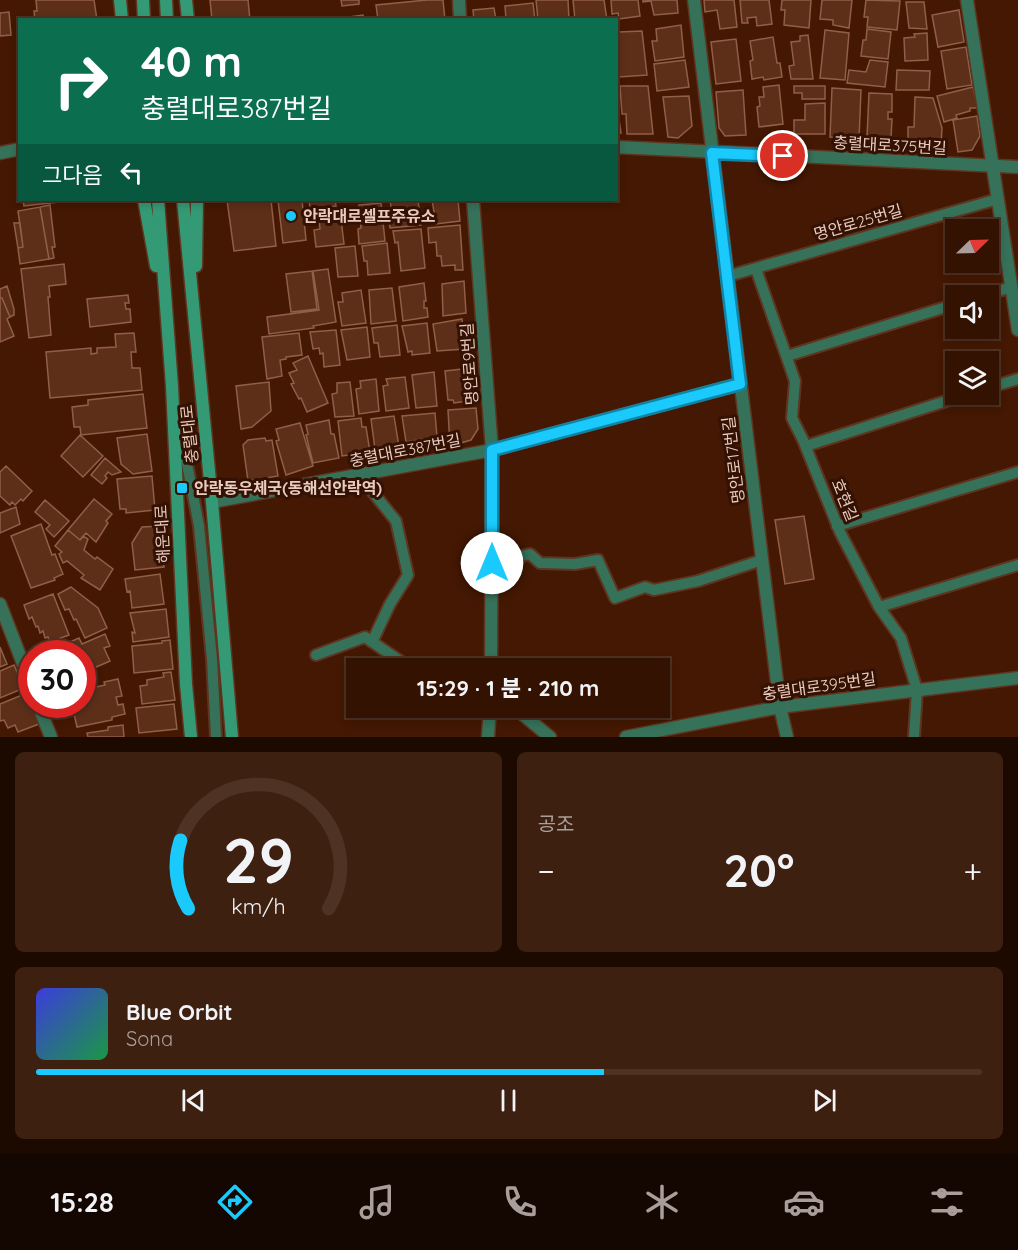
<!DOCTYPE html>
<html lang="ko">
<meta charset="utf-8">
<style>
:root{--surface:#331202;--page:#3e2011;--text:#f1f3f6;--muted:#a99e99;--line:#4e3224;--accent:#1acafc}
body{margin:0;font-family:Quicksand,"Noto Sans KR",sans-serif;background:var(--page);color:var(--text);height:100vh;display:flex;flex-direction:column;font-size:22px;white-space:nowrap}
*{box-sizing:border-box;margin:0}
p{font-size:20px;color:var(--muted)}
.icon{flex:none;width:33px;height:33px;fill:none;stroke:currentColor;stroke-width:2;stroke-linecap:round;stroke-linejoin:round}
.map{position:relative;height:737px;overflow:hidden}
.drawer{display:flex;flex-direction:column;gap:15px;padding:15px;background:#1c0a01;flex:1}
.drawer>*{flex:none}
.top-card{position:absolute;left:18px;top:18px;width:600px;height:183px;border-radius:0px;box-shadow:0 3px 9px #0003,0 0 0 2px var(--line);background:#0b6e4f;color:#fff;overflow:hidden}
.needle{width:39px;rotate:67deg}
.controls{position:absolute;left:945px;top:219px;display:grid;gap:12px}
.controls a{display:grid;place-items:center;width:54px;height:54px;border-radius:0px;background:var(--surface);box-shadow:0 3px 9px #0003,0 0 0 2px var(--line);font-size:30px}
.speed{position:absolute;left:18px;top:640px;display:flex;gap:12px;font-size:30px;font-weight:700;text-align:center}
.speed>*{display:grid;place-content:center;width:78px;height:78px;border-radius:50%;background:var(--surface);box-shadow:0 3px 9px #0003,0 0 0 2px var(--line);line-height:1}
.speed .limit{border:9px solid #d22;background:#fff;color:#111}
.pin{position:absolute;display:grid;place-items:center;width:51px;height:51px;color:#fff;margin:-26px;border:3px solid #fff;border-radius:50%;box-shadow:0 2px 6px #0007}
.me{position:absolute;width:66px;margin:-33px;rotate:0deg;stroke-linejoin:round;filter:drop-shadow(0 0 4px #0008)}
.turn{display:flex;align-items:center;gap:21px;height:126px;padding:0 24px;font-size:27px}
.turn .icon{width:78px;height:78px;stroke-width:2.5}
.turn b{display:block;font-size:42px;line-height:51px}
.then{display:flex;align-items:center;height:57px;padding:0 24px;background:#0003;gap:12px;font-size:22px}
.big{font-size:45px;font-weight:800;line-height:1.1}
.drawer .card{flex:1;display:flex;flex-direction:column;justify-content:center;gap:9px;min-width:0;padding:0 21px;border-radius:9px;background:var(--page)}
.drawer .dial{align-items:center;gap:0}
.dial svg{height:156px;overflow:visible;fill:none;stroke:var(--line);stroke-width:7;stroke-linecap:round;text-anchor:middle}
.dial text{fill:var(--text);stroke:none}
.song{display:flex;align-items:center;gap:18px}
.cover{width:72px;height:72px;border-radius:9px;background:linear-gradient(135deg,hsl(240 70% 55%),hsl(140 70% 35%))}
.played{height:6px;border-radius:3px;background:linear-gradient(90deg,var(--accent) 60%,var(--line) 60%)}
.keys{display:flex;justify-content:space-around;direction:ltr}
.heat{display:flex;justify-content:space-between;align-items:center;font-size:33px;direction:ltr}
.drawer .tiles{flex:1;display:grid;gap:15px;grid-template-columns:1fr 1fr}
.card:last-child{grid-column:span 2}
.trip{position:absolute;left:346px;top:658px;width:324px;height:60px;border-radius:0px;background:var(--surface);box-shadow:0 3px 9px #0003,0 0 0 2px var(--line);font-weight:800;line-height:60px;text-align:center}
.tabs{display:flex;height:96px;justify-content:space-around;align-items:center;background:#140701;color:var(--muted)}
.tabs .icon{width:42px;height:42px}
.tabs .active{color:var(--accent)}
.tabs b{font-size:27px;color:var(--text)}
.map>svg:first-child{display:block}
</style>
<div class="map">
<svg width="1018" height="737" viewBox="0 0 1018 737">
<rect width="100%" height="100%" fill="#441802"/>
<path fill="#5d2f19" stroke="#915f48" stroke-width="1.5" d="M36 0H94L97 20H35L34 11H37Z
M210 0H248L250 20H212Z
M341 0H359V4L342 6Z
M427 0H443L445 20H378L376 5Z
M536 0H568L569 20H538Z
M573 0H604L607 20H575Z
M611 0H638L640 16 619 19 618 13 612 14Z
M643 0H677L678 13 654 15 651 1 643 2Z
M704 0H734L737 27 720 29 717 10 705 12Z
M740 0H769L772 24 757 26 756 17 747 18 748 23H742Z
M782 0H811L809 28 784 25 785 10H781Z
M822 0H852L849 28 833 25V20L820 19Z
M866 0 900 1 897 30 867 27 868 17H864Z
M906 2H924L927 29 909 28Z
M533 3 535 20H506L505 6Z
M494 8 496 20H474L473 10Z
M959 10 964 42 938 47 932 15Z
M9 12 11 35 0 36V13Z
M363 15 364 20H342V18Z
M681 25 684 57 655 61 652 41H657L656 29Z
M867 29 891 32 888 59 861 56 863 40H866Z
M825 30 849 33 845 80 820 78Z
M642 31 647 75 619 77V32Z
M927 33 928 60 905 61 904 38 915 37 914 34Z
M808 35 813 79H791L789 66 794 65 791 42 800 41V36Z
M773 37 777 63H780L782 77 764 80 763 77 752 79 750 61 753 60 750 41Z
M736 39 741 81 716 84 711 42Z
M966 47 972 85 947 89 941 51Z
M685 60 689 87 657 91 654 64Z
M870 60 888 62 885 87 847 83 849 70 866 72Z
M897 70 930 71 929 90H896Z
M779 85 783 124 759 127 757 107 760 106 759 97H764L763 87Z
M620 86H648L653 134H627L626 114H622Z
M794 86H825V99H802V93H794Z
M973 87 978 108H970V111L956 115 957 118 944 122 937 96Z
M832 88 861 90 859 139 830 137Z
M743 90 746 135 725 136 719 128 716 92Z
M869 93 892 94V112H888V119H892L891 138 867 137Z
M689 96 692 126 678 138 668 137 663 97Z
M915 97 933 98 942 128 941 147H908V127H914Z
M616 98 621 133 616 132Z
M825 103V134H794V120H805V104Z
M977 116 980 136 972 150 958 152 953 120Z
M23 200H67V201L24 206Z
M227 200H271L276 246 234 251Z
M278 200H302L306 240 283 243Z
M309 200H335L336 206 310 208Z
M390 200H418L421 225 390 228 388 213H392Z
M432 200H458L460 221 436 224Z
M381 203 385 241 359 244 358 229 361 228 359 205Z
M50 205 55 247H52L54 258 49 259 40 207Z
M40 207 49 259 20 264 18 248 23 247 18 211Z
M340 211 344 244 316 247 314 230 320 229 318 214Z
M14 223H20L23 247 18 248Z
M460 225 463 270H455V265L442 266 441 256H437L436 242 429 243 428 228Z
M421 229 425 268 401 271 398 242 395 243 393 231Z
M387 243 390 273 368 275 367 261H364L362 246Z
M355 246 358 276 338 277 335 248Z
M64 264 66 284 49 286 50 297H48L51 335 29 338 21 269Z
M328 269 336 322 313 326 314 328 269 334 267 317 319 310 313 271Z
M312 271 317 309 291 312 286 274Z
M464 281 466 313 443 316 442 284Z
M424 283 426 301H424V308H427L428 317 403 321 399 287Z
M7 286 14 309V315L10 317 2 298H0V289Z
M392 288 396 321 371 324 369 290Z
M361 290 366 323 342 326 338 302H343L342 293Z
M128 295 129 303H125L126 309H130L131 322 90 327 87 299Z
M0 298H2L10 317 7 319 14 336 0 342Z
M462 319 465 349 437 351 433 324Z
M427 323 430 353 412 355V351L408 352 402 326Z
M397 325 400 355 380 357 378 343H374L372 328Z
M367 327 370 357 347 360 341 330Z
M336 330 340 365 324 367 323 353 320 354 319 348 313 349 310 332Z
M134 333 136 352H131L132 368H140L142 390 50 398 46 352 91 348V354L97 353V348L116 347 115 334Z
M299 333 302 355 286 357V359L280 360 282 376 267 379 262 337Z
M308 356 328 403 307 412 301 398 299 399 291 384 294 383 289 373 297 370 293 363Z
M471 368 474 400 454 403 453 400H448L445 371Z
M434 372 437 406 416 408 412 375Z
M405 377 409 408 386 411 383 386 388 385 386 379Z
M376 379 379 411 359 414 356 389 361 388 360 381Z
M269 382 271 411 252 427 241 429 236 386Z
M350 382 354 416 335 417 332 394 337 393V383Z
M143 394 147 428 81 435 80 427H74L72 407 88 405V400Z
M476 408 478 429 471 440 450 446 448 410Z
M435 413 437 437 406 442 402 416Z
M394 416 400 453 376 457 371 419Z
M361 418 362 427H366L370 452 342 456 338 421Z
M329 420 331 434H334L339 458 313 463 306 435 308 434 306 425Z
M300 423 313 466 286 475 276 441 279 440 276 429Z
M147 434 152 471 133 474 121 464 117 438Z
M80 435 103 456 83 477 61 456Z
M265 438 266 441 272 440 278 476 248 481 243 445 248 440Z
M105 458 121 472 112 475 108 472 105 476 107 478 102 484 91 475Z
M6 466 32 491 23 501 21 499 15 505 12 502 10 505 0 496V472Z
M152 476 155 510 126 513V509H120L117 479Z
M94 499 112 514 106 521 108 523 96 542 86 533 80 540 68 530Z
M45 500 69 521 54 537 46 529 50 525 35 512Z
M16 507 20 524 0 533V513Z
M804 516 814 579 785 584 775 520Z
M41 524 52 555 55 554 63 574 54 578 55 580 31 588 11 536Z
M160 526 164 567 135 570 132 543 142 527Z
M68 530 80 540 83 536 88 539 84 550 95 559 97 557 113 569 100 590 81 578 84 575 67 561 63 563 59 554 62 552 55 546Z
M160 574 164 604 132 608 130 591 127 592 125 579Z
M71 587 98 608 107 628 85 638 76 619 74 620 69 609 65 610 58 594Z
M53 594 69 635 50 642 48 637 45 638 43 631 40 633 38 626 36 627 32 617 29 619 24 605Z
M166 609 169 637 133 642 132 632 135 633 130 613Z
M105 634 110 646 104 648 110 661 87 671 86 668 82 670V654H48L47 652 79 638 82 644Z
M170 640 173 669 134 673 132 646 162 643V641Z
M0 647 7 664 0 667Z
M14 665 24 688 0 698V671Z
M171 672 175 700 142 704 140 686 147 685V680L164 677 163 673Z
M118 679 122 696 116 697 118 705 123 704 125 714 112 717V720L77 727 72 705H82V690L105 685 104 682Z
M27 693 39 724 18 732 15 725 8 728 4 720 0 721V704Z
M174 704 177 729 139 733 136 708Z
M123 725 124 737H88L87 733 108 730V727Z"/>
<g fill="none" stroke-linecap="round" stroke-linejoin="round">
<defs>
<path id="lane" d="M756 269 795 381 792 418 803 440 840 532 879 607 901 638 917 690 914 737
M728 276 998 199
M984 296 1011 287
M787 356 956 304
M988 388 1018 379
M177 412 199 526 212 659 216 737
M806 446 968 394
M359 475 396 521 408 575 390 604 372 642
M837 526 1018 472
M492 563 530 554 540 563 575 564 598 560 615 598 645 587 654 590 698 581 762 560
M879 607 1018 565
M316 655 365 637 403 663 445 669"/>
<path id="street" d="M459 0 460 20
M694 0 780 707 787 737
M967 0 1018 330
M616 147 1018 167
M0 153 20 149
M473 200 492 450 491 669
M212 502 492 450 740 384
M0 604 32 687
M38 705 51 737
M515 708 550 737
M488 737 490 708
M626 737 780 707 1018 678"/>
<path id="secondary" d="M120 0 122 20
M143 0 144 20
M166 0 167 20
M186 0 188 20
M144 200 156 266
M158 200 172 386 186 684 191 737
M183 200 212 502 232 737
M196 266 197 200"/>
</defs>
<use href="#lane" stroke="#5e3520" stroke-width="14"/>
<use href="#street" stroke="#5e3520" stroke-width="15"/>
<use href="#secondary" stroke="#5e3520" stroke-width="15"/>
<use href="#lane" stroke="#367159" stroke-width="10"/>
<use href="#street" stroke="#367159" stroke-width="12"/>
<use href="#secondary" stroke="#349a75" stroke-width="12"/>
</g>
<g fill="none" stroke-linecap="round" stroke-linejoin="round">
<defs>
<path id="route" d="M492 563V450L740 384 712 153 783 156"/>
</defs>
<use href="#route" stroke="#1183a4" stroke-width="15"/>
<use href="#route" stroke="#1acafc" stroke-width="10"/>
</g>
<g fill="#1acafc" stroke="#341203" stroke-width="2">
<circle cx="291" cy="216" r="6"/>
<rect x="176" y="482" width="12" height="12" rx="3"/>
</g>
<g text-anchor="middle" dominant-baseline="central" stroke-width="6" stroke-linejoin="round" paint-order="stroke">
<g font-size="16" fill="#e9ccbf" stroke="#341203">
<text transform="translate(890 145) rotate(3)">충렬대로375번길</text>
<text transform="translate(858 222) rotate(-16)">명안로25번길</text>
<text transform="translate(469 364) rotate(-94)">명안로9번길</text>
<text transform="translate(189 434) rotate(-96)">충렬대로</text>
<text transform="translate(405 450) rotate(-11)">충렬대로387번길</text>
<text transform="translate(733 460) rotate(-97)">명안로17번길</text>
<text transform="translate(845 500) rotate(68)">호현길</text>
<text transform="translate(162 534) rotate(-93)">해운대로</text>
<text transform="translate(819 686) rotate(-8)">충렬대로395번길</text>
</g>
<g font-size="16" font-weight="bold" fill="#e9ccbf" stroke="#341203" text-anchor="start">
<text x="303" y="216">안락대로셀프주유소</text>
<text x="194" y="488">안락동우체국(동해선안락역)</text>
</g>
</g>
</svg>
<div class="controls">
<a><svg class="needle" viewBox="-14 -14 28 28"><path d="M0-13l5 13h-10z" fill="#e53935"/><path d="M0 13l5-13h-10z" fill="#a99e99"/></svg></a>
<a><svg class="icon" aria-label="sound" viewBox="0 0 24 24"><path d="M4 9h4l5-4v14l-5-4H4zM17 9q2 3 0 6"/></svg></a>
<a><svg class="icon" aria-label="layers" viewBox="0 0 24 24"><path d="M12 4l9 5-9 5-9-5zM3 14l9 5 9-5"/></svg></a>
</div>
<div class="speed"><div class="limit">30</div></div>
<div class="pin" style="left:783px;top:156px;background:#d93025"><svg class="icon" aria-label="arrive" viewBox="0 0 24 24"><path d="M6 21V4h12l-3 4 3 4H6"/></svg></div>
<svg class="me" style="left:492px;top:563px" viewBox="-20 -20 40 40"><circle r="19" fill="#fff"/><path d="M0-13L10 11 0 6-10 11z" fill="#1acafc"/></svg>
<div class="trip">15:29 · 1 분 · 210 m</div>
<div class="top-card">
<div class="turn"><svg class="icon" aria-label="right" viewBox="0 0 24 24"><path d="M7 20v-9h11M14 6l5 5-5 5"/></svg><div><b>40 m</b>충렬대로387번길</div></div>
<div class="then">그다음<svg class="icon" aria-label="left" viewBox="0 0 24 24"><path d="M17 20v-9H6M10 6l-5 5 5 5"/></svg></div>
</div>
</div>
<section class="drawer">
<div class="tiles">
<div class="card dial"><svg viewBox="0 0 100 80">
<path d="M14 69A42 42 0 1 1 86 69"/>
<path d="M14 69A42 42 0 0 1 10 34" stroke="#1acafc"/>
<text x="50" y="56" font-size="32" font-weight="700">29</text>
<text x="50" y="72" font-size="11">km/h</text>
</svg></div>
<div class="card"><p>공조</p>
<div class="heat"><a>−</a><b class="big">20°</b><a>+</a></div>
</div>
<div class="card">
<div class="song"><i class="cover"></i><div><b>Blue Orbit</b><p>Sona</p></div></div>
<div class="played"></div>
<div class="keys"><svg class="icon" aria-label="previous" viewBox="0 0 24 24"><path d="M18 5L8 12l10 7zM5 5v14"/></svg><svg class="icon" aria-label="pause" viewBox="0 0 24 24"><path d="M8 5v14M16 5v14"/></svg><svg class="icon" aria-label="next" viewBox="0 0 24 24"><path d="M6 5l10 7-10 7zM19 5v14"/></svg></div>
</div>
</div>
</section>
<nav class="tabs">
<b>15:28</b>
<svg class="icon active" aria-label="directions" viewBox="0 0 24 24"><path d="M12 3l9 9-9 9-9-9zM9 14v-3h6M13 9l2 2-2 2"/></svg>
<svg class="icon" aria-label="music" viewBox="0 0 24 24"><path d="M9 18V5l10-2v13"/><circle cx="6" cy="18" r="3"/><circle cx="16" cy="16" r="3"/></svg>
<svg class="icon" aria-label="phone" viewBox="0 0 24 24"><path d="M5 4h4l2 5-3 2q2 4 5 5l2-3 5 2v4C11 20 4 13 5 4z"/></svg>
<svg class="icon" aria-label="climate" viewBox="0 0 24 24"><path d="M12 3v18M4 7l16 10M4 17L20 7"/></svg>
<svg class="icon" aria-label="car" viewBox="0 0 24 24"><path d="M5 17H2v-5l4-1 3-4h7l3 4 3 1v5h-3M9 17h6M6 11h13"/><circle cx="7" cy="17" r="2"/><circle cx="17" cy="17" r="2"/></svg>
<svg class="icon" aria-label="filters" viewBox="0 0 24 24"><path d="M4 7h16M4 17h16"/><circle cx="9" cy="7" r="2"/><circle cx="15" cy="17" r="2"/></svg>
</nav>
